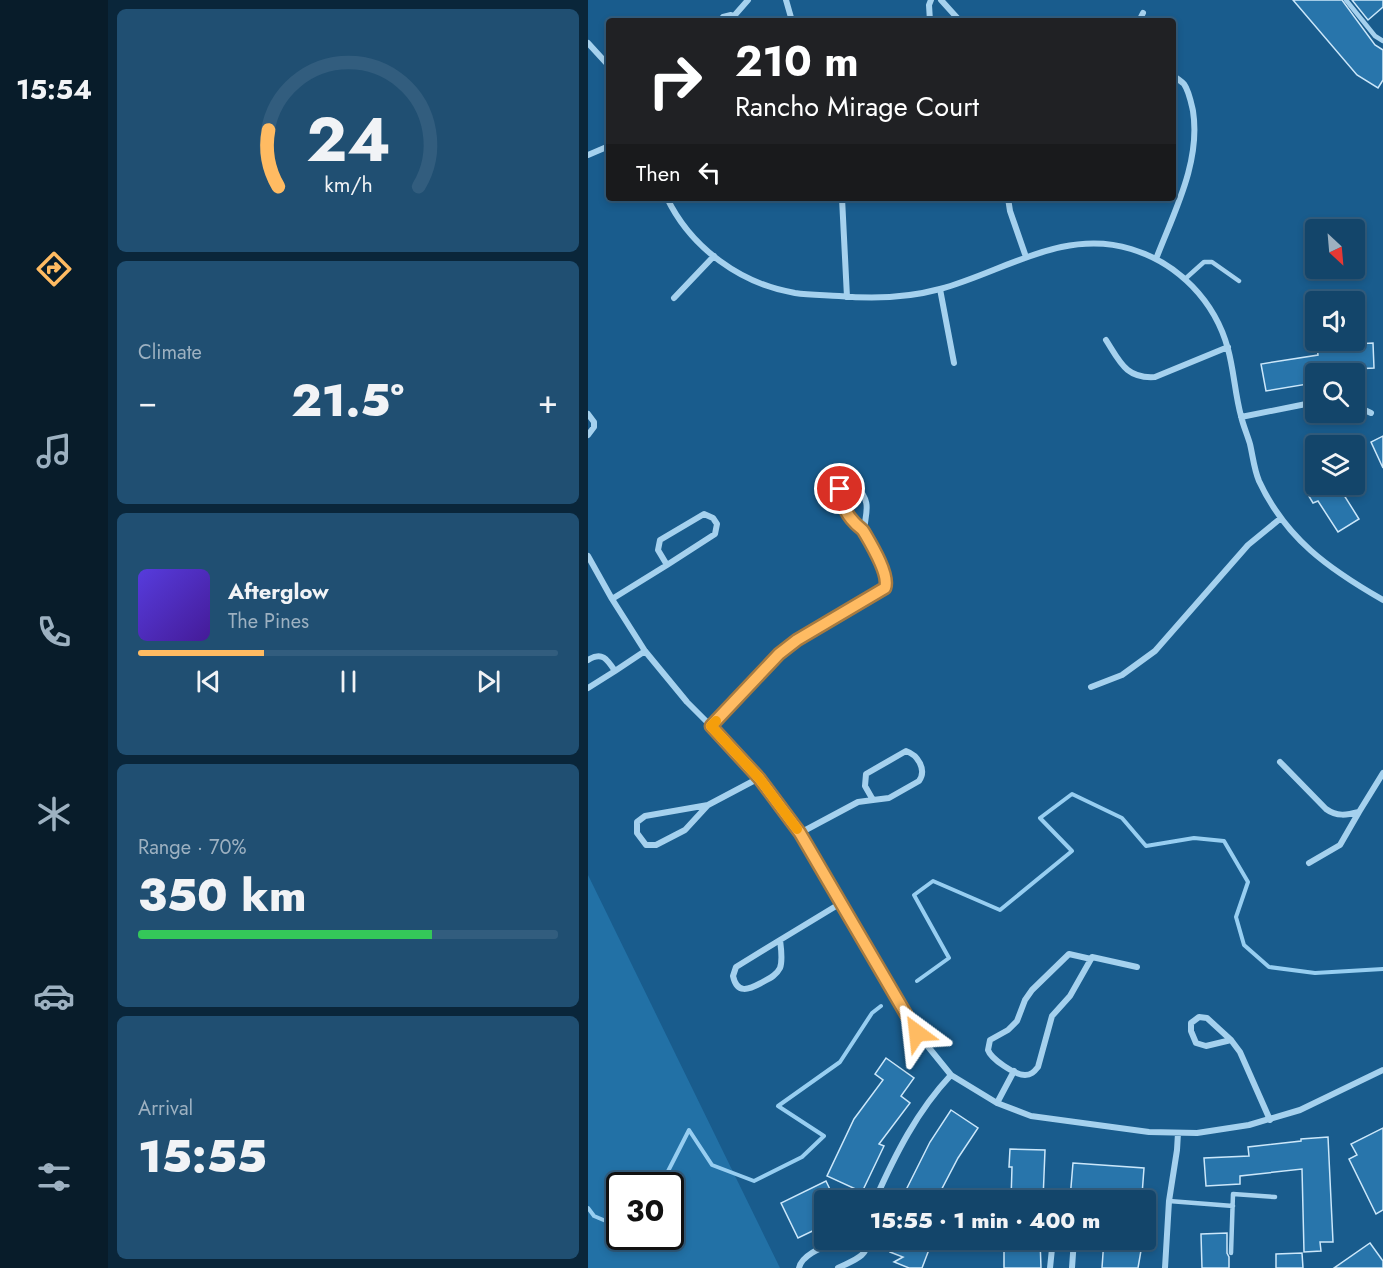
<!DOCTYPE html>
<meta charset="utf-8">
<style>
:root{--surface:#13456a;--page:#204f72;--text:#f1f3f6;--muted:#9db1c1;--line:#325d7e;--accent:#ffbb62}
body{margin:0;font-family:Jost,sans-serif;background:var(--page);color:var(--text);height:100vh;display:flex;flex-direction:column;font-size:22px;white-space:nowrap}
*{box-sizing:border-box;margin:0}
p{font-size:20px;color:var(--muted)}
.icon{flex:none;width:33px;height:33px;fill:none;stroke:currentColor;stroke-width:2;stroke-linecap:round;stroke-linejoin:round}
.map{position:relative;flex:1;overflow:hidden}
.sheet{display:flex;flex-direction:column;gap:9px;padding:9px;background:#0a263a;width:480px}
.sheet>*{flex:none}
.hud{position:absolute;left:18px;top:18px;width:570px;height:183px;border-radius:6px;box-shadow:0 3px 9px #0003,0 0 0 2px var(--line);background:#202124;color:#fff;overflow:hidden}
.needle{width:39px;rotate:154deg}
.tools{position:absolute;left:717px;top:219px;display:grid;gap:12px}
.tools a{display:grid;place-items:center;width:60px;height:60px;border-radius:6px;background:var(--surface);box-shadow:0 3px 9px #0003,0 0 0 2px var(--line);font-size:30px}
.speed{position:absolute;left:18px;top:1172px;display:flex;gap:12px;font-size:30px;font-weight:700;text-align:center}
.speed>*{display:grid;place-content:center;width:78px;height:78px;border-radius:50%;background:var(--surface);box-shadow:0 3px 9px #0003,0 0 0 2px var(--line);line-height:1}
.speed .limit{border:3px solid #111;border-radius:9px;background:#fff;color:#111}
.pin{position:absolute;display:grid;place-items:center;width:51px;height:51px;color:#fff;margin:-26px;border:3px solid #fff;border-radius:50%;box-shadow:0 2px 6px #0007}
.me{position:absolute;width:66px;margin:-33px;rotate:330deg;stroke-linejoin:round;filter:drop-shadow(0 0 4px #0008)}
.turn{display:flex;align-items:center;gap:21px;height:126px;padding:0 30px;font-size:27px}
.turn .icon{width:78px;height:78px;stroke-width:2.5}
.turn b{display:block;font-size:42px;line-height:51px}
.then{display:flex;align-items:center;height:57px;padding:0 30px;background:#0003;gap:12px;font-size:22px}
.big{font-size:45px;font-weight:800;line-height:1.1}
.sheet .tile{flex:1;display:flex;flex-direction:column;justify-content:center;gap:9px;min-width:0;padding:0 21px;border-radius:9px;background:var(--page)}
.sheet .dial{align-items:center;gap:0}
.dial svg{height:156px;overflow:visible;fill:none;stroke:var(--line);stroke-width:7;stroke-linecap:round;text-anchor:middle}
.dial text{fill:var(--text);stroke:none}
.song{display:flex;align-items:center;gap:18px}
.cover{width:72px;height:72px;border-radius:9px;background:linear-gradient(135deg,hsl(250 70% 55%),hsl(260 70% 35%))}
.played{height:6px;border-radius:3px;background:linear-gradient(90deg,var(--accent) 30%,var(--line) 30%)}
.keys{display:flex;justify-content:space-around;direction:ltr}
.heat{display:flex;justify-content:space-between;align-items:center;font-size:33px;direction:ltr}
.charge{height:9px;border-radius:4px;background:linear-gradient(90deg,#34c759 70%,var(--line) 0)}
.trip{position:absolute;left:226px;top:1190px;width:342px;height:60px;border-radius:6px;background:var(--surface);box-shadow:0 3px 9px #0003,0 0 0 2px var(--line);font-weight:800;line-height:60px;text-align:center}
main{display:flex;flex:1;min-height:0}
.tabs{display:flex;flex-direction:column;width:108px;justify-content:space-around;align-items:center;background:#081c2a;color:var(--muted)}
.tabs .icon{width:42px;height:42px}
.tabs .selected{color:var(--accent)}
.tabs b{font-size:27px;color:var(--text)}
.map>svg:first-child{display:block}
</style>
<main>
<nav class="tabs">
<b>15:54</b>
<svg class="icon selected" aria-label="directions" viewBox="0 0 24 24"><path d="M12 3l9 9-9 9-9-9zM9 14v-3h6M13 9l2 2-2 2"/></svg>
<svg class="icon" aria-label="music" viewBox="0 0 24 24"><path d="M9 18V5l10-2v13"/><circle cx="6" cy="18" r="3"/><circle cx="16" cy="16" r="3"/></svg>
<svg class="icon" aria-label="phone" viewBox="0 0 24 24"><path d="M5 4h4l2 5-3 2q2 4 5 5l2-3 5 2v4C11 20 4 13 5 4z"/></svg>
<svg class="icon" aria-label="climate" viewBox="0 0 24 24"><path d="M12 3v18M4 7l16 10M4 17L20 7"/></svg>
<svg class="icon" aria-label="car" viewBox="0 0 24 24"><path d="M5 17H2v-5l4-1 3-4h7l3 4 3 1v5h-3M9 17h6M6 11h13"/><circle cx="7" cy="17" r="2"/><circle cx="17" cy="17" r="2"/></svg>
<svg class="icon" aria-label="filters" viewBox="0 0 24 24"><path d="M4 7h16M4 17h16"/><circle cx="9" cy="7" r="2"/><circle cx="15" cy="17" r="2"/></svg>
</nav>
<section class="sheet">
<div class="tile dial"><svg viewBox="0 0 100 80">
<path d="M14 69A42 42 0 1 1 86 69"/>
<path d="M14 69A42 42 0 0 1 9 40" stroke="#ffbb62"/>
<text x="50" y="56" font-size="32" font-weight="700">24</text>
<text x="50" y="72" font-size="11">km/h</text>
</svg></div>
<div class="tile"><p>Climate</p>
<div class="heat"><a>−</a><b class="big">21.5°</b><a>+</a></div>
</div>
<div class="tile">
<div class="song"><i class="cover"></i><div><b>Afterglow</b><p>The Pines</p></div></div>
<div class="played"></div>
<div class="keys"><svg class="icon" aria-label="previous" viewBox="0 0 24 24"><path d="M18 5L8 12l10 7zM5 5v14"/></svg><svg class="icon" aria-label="pause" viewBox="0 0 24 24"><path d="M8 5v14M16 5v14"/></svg><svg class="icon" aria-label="next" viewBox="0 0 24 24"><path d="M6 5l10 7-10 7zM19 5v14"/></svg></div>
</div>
<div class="tile"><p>Range · 70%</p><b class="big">350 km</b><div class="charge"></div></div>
<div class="tile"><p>Arrival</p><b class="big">15:55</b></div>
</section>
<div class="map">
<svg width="795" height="1268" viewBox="0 0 795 1268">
<rect width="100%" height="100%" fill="#195c8d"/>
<path fill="#2271a6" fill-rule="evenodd" d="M0 875 192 1268H0ZM32 1185H82V1236H32Z"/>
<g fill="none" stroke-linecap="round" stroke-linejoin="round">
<path stroke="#97cef1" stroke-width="4" d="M329 981 361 958 326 895 345 881 412 910 484 851 452 818 484 794 534 818 558 846 606 838 636 841 660 882 648 917 656 945 681 967 727 973 795 969
M73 1185 101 1130 124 1165 166 1181 214 1157 236 1136 190 1106 252 1062 284 1013 293 1006
M0 1208 6 1216 32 1227"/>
</g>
<path fill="#2875ab" stroke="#cbe7fa" stroke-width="1.5" d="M705 0H754L787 45 795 50V80L790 88 769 75Z
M764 0H795V7L780 20Z
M785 343 786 368 724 371 726 383 678 391 673 364 730 355 729 346Z
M795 436V468L783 442Z
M728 481V484H749L771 519 750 532 730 501 725 503 716 488Z
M298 1058 326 1078 313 1096 322 1103 291 1144 296 1146 274 1192 239 1176 266 1119 295 1080 287 1074Z
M363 1110 390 1128 370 1158 348 1200H313L342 1142Z
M795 1128V1210L788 1214 761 1159 769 1155 763 1144Z
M740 1137 745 1242H732L733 1251 716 1252 714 1169 652 1176V1184L618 1186 616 1158 661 1156 660 1147 713 1141V1139Z
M422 1149 457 1150 455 1200H423L424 1167H421Z
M485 1163 556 1168 554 1195H544V1200L482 1199Z
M238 1181 247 1200H237V1225L210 1238 193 1203Z
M639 1233V1253L641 1257V1268H614L613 1234Z
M307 1239H345L334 1268H321L306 1262 315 1257 302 1252Z
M416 1239H452L453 1268H416Z
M516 1239H555L550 1268H514Z
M782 1243 795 1261V1268H746Z
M714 1253 715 1268H688V1254Z"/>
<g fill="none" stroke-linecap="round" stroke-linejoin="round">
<path stroke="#a5d1ee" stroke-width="4.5" d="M758 0 787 36 795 41
M597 279 616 262H624L651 281
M581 1201 645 1206
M643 1253 645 1194 687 1197"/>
<path stroke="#a5d1ee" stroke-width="6" d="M198 0 204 21
M353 0 372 21
M146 16 160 0
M131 21 135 17 143 15 151 21
M342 21 341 5 343 0
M551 21 555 13
M0 43 21 66
M0 155 21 146
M79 198C103 248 153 284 207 293 221 295 236 295 251 296 284 299 319 298 352 289 415 272 475 228 543 249 590 263 627 301 640 349 646 371 647 394 653 416 655 425 659 434 662 444 665 457 666 469 671 481 698 539 741 569 795 600
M254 198 259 297
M420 198 422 211 438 257
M568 259C586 212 613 162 605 111 603 102 601 91 596 84 593 81 588 78 585 75
M352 289 366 363
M86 298 126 256
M518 340C532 362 538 379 567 377L640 347
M766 405 783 413
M0 414 6 422V427L0 435
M653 417 728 402
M258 483 268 485C284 504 278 509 276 531 265 521 249 504 252 489Z
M116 514 125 518 129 524 127 534 79 565 70 550 72 540Z
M0 556 24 599 57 651 99 702 146 749 171 778 212 833 329 1033 363 1075 409 1103 443 1116 561 1132 609 1133 661 1125 712 1110 795 1070
M24 599 79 565
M0 660C14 651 19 659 27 671L0 688
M27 671 57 651
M503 687 534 675 567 651 660 545 693 518
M123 726 191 654 209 640 297 588C303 573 281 546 276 531
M318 751C330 755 339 770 331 781L301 798 285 800 277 786 278 774Z
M692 762 738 809C749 817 759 815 771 812L795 773
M120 805 97 830 68 845H58L49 833V822L57 816Z
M120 805 171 778
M212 833 270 802 285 800
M721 863 752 845 771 812
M192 940C193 948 195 960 192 968 188 976 180 979 173 983 160 990 149 994 145 976L148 967Z
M192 940 253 903
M503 959 481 954 444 990 437 1000 429 1021 420 1030 402 1040 400 1050C403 1059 427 1075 437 1075 443 1075 446 1072 450 1067L464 1016 482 996 503 959 504 957 549 967
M611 1017 619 1018 643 1040 618 1046 608 1043 603 1031V1023Z
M643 1040 652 1052 682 1120
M409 1103 426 1071
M287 1200C307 1155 329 1111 363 1075
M211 1268C214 1253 241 1245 254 1239
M250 1268C263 1261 282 1257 279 1239
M462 1268 465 1239
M484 1268 486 1239
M577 1268 581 1201 589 1150 590 1133"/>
</g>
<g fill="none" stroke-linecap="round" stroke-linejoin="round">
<defs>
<path id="route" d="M252 489C250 499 259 515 266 522 269 526 274 528 276 532 283 544 302 575 297 588L209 640 191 654 123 726 171 778 212 833 329 1033"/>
</defs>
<use href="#route" stroke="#a67a40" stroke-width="15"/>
<use href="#route" stroke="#ffbb62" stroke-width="10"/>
<path stroke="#f59e0b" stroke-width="10" d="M128 721 123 726 171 778 209 829"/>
</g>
</svg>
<div class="tools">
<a><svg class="needle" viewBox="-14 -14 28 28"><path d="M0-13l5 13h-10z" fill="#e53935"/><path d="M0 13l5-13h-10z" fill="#9db1c1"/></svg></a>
<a><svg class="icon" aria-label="sound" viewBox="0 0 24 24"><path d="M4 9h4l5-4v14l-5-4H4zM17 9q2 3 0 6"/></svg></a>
<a><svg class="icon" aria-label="search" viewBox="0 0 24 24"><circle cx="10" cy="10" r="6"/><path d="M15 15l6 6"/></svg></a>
<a><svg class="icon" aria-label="layers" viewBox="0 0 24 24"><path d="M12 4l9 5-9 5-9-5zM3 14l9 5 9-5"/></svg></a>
</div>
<div class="speed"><div class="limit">30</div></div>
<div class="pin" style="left:252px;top:489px;background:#d93025"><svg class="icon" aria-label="arrive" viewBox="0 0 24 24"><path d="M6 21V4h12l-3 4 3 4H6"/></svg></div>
<svg class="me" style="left:329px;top:1033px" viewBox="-20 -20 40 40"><path d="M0-17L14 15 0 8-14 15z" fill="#ffbb62" stroke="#fff" stroke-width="4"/></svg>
<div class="trip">15:55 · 1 min · 400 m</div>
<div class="hud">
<div class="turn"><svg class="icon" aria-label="right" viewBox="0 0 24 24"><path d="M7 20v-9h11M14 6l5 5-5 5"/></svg><div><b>210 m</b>Rancho Mirage Court</div></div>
<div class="then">Then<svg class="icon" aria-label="left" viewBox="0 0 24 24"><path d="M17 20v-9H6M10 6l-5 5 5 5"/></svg></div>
</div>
</div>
</main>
